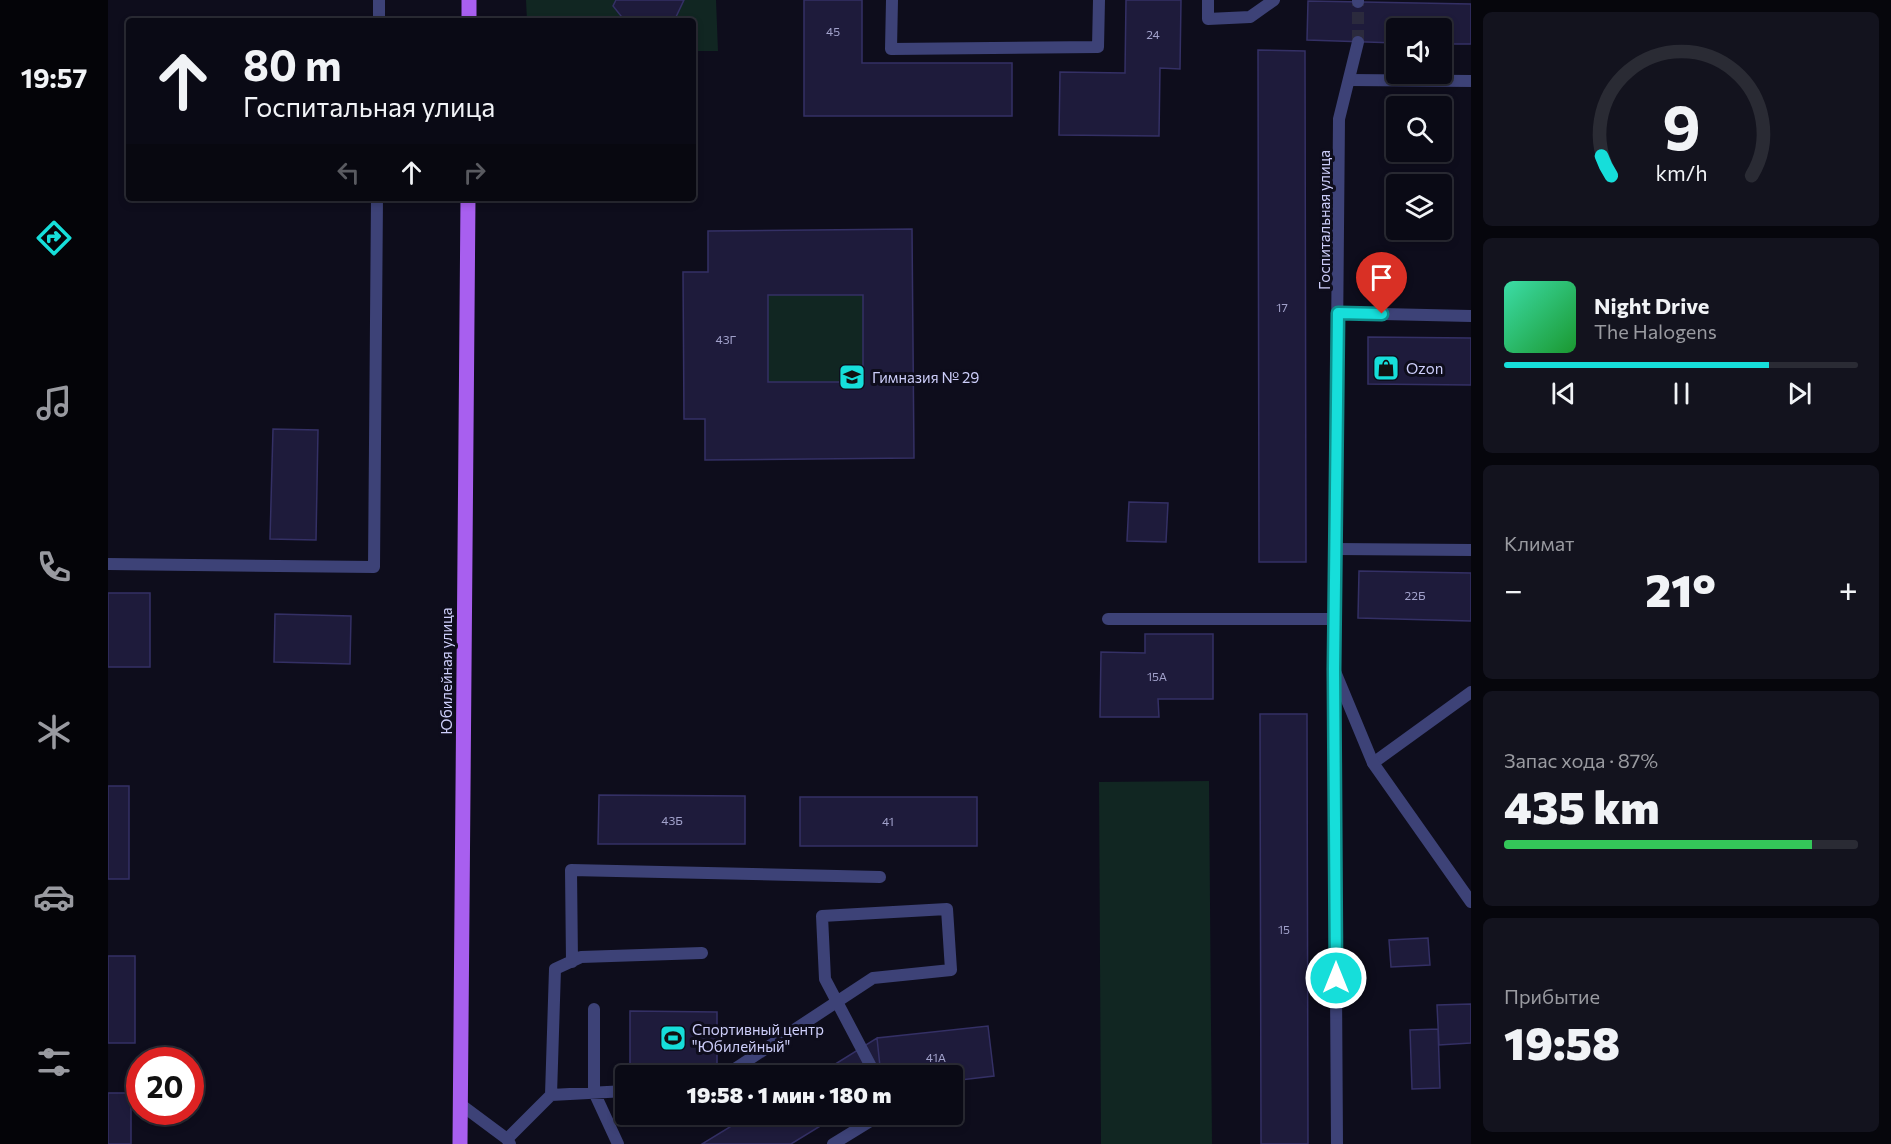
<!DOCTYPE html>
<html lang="ru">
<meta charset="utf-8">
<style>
:root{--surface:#0a0a15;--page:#13131e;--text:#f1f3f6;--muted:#999aa0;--line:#2a2b34;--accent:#16deda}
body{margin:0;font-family:Commissioner,sans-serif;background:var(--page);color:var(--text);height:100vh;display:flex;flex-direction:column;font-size:22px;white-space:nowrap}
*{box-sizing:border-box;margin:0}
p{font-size:20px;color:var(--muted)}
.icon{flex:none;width:33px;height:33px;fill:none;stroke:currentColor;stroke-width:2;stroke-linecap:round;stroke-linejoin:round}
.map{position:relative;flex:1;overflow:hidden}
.side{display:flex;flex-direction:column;gap:12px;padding:12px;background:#06060c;width:420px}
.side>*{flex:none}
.banner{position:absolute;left:18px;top:18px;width:570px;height:183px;border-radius:6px;box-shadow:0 3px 9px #0003,0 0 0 2px var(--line);background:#0a0a15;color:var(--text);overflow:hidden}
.fabs{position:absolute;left:1278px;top:18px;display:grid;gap:12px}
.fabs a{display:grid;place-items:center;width:66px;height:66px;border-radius:6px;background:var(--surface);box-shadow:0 3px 9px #0003,0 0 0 2px var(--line);font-size:30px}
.speed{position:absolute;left:18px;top:1047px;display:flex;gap:12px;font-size:30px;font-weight:700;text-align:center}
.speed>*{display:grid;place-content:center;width:78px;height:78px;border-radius:50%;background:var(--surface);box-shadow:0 3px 9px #0003,0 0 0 2px var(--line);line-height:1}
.speed .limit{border:9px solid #d22;background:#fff;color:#111}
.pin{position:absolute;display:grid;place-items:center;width:51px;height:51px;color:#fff;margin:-62px -26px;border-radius:50% 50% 50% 0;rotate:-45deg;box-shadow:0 0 6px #0007}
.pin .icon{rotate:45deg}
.me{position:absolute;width:66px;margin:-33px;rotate:0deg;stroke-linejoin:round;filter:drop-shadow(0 0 4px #0008)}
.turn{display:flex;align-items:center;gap:21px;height:126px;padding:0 18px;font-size:27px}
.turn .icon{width:78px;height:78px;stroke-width:2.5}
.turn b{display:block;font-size:42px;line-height:51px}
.lanes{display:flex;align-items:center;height:57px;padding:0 18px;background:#0003;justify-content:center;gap:30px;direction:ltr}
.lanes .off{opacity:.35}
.big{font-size:45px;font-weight:800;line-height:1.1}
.side .widget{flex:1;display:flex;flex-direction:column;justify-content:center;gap:9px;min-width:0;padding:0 21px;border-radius:9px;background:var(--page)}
.side .dial{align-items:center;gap:0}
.dial svg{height:156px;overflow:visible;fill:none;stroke:var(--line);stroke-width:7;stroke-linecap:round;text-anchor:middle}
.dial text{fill:var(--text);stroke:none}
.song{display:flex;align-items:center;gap:18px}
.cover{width:72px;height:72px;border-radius:9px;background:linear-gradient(135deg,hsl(160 70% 55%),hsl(130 70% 35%))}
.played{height:6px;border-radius:3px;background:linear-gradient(90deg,var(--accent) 75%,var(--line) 75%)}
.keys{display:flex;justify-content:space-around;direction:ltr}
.heat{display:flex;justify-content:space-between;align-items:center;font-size:33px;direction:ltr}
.charge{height:9px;border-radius:4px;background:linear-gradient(90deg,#34c759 87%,var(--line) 0)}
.trip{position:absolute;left:507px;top:1065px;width:348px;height:60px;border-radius:6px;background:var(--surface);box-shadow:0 3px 9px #0003,0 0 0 2px var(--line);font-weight:800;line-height:60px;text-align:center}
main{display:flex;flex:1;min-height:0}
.tab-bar{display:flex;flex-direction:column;width:108px;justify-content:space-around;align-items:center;background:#040408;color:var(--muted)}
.tab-bar .icon{width:42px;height:42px}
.tab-bar .current{color:var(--accent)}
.tab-bar b{font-size:27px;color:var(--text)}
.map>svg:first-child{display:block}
</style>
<main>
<nav class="tab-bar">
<b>19:57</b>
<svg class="icon current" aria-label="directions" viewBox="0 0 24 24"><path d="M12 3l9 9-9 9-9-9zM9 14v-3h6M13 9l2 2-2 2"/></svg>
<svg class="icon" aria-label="music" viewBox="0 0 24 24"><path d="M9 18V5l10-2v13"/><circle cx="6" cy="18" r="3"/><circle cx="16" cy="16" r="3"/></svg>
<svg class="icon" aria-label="phone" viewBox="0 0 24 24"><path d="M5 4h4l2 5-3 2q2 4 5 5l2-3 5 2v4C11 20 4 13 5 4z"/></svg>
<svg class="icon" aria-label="climate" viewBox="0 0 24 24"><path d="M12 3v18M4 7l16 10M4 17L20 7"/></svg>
<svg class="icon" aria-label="car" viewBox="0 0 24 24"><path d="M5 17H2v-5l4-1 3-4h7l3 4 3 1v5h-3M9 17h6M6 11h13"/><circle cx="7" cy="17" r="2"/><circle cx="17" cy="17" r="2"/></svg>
<svg class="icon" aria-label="filters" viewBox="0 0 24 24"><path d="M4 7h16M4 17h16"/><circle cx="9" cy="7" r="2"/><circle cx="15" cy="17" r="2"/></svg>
</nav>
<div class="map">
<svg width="1363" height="1144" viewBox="0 0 1363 1144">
<rect width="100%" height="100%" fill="#0e0d1c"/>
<path fill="#112622" d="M418 0H608L610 51H585V21H419Z
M660 295H755V382H660Z
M1101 781 1104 1144H993L991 782Z"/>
<path fill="#1e1b3b" stroke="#343065" stroke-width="1.5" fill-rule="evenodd" d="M508 0H576L567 19 562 21H517L505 6Z
M696 0H754V63H904V116H696Z
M1018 0H1073L1072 69 1052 68 1051 136 951 135 952 72 1017 73Z
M1200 1 1363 4V44H1334V28H1288V43L1199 40Z
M1150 50 1197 51 1198 562H1151Z
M804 229 806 458 597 460V419H576L575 272H600V231ZM660 295H755V382H660Z
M1260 337 1363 338V385L1260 384Z
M165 429 210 430 208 540 162 539Z
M1021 502 1060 503 1058 542 1019 541Z
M1251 571 1363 573V621L1250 618Z
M0 593H42V667H0Z
M167 614 243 616 242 664 166 662Z
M1037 634H1105V699H1050L1051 717H992L993 652 1037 653Z
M1152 714H1199L1200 1144H1153Z
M0 786H21V879H0Z
M491 795 637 796V844H490Z
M692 797H869V846H692Z
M1320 938 1322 965 1283 967 1281 940Z
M0 956H27V1043H0Z
M1363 1004V1043L1331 1045 1329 1005Z
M522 1011 609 1012V1064H522Z
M880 1026 886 1076 844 1081V1076H773L769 1038Z
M1330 1029 1332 1088 1304 1089 1302 1030Z
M769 1038 773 1076H708Z
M0 1093H23V1144H0Z
M643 1114H732L683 1144H594Z"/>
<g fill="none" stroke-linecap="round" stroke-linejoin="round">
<path stroke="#2b2a3d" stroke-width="12" stroke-dasharray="12 6" stroke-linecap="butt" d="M1250 42V2"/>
<path stroke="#3d4277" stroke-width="12" d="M784 0 783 49 990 47 991 0
M1100 0V19L1142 17 1166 0
M271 21V0
M1241 80 1363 81
M1230 313 1363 316
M1228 549 1363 550
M0 564 266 567 269 198
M1000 619H1228
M1226 670 1229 1144
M1265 763 1363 692
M464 962 463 870 772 877
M486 1009V1092L510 1144
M616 1076 765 978 843 970 839 909 714 916 717 979 768 1076
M443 1095 518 1091
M399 1139 443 1095 447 969 473 957 594 953
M725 1144 774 1114"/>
<path stroke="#3d4277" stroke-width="12" d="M1250 0V2
M1250 42 1231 119 1226 669 1265 763 1363 902
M352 1104 399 1139 402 1144"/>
<path stroke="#a85fef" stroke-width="15" d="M361 0V21
M352 1144 360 198"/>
</g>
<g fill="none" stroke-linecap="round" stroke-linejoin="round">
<defs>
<path id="route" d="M1228 978 1226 669 1230 313 1274 314"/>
</defs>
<use href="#route" stroke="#0e908e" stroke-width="15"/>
<use href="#route" stroke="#16deda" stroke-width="10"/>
</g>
<defs>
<symbol id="shop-square" viewBox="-11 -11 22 22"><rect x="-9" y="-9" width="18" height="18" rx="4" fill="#16deda" stroke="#0e0d1c"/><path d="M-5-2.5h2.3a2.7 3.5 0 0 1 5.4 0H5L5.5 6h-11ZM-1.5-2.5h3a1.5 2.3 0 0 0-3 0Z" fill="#111"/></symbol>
<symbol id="school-square" viewBox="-11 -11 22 22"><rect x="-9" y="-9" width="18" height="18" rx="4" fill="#16deda" stroke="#0e0d1c"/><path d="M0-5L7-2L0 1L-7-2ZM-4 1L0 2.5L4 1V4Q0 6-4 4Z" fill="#111"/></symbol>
<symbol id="stadium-square" viewBox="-11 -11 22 22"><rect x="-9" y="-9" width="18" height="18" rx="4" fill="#16deda" stroke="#0e0d1c"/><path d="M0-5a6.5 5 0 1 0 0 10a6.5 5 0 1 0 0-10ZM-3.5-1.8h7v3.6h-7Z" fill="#111"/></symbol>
</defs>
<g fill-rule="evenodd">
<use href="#shop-square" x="1263" y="353" width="30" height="30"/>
<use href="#school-square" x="729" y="362" width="30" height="30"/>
<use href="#stadium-square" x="550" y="1023" width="30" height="30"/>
</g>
<g text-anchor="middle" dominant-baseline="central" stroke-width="6" stroke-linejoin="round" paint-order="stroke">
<g font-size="12" fill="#a1a1ca">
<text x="725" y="31">45</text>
<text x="1045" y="34">24</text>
<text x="1174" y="307">17</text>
<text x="618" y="339">43Г</text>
<text x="1307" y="595">22Б</text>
<text x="1049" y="676">15А</text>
<text x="564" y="820">43Б</text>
<text x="780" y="821">41</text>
<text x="1176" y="929">15</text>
<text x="828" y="1057">41А</text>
</g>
<g font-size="15" fill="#cdcefa" stroke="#0e0d1c">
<text transform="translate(1216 220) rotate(-90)">Госпитальная улица</text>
<text transform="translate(338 671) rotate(-90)">Юбилейная улица</text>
</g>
<g font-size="15" fill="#cdcefa" stroke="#0e0d1c" text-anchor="start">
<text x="1298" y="368">Ozon</text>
<text x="764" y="377">Гимназия № 29</text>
<text x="584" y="1029">Спортивный центр<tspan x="584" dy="17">"Юбилейный"</tspan></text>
</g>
</g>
</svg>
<div class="fabs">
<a><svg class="icon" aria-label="sound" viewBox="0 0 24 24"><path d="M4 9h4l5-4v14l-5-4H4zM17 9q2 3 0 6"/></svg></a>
<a><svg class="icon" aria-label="search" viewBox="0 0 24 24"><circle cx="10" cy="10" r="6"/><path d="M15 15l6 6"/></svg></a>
<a><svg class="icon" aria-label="layers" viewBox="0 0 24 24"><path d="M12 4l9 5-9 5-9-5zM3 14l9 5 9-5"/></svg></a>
</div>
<div class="speed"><div class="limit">20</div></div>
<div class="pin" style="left:1274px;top:314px;background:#d93025"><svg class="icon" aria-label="arrive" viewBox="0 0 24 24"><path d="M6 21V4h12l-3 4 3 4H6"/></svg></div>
<svg class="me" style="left:1228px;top:978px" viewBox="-20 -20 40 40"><circle r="17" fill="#16deda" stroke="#fff" stroke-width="3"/><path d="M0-11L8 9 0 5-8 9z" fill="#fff"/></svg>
<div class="trip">19:58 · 1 мин · 180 m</div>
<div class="banner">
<div class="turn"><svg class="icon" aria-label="ahead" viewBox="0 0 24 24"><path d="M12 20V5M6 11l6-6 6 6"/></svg><div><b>80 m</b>Госпитальная улица</div></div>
<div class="lanes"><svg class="icon off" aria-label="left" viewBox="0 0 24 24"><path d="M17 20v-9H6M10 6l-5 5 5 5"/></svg><svg class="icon" aria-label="ahead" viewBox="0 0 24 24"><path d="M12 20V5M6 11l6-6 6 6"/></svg><svg class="icon off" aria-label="right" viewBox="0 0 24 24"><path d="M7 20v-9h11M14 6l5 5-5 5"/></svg></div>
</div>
</div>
<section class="side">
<div class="widget dial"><svg viewBox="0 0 100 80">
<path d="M14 69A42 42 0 1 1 86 69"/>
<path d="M14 69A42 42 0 0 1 9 59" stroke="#16deda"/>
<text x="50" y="56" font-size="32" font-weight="700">9</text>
<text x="50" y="72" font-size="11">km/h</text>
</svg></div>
<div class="widget">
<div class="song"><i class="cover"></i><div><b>Night Drive</b><p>The Halogens</p></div></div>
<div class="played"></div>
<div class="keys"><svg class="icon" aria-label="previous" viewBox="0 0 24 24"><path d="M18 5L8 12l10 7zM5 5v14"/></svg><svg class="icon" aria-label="pause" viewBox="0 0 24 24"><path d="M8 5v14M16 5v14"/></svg><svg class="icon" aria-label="next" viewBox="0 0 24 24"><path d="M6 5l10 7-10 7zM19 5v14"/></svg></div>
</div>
<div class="widget"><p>Климат</p>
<div class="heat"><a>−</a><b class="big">21°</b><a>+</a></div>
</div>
<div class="widget"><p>Запас хода · 87%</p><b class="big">435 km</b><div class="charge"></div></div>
<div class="widget"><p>Прибытие</p><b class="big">19:58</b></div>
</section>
</main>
